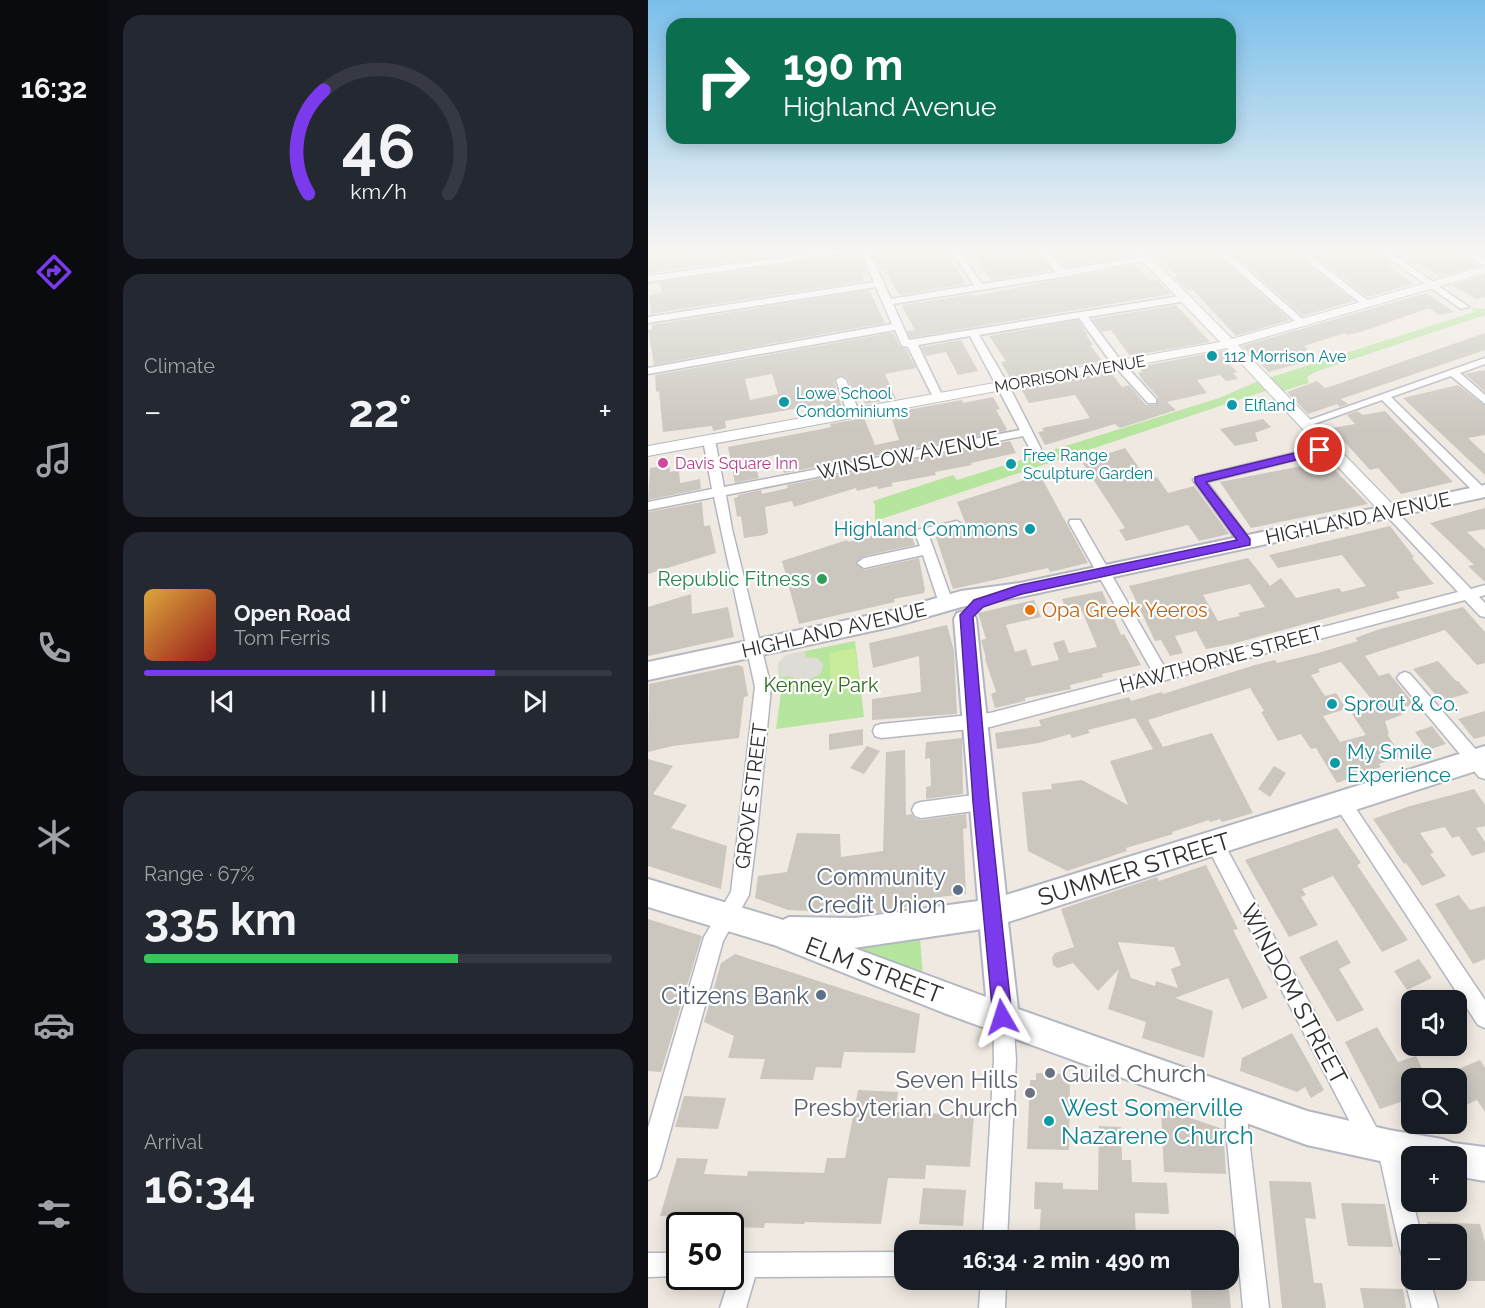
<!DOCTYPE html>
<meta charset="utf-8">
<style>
:root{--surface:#171b24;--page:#242831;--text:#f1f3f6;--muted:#9ea1a6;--line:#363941;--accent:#7c3aed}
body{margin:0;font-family:Raleway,sans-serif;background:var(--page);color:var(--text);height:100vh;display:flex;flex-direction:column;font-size:22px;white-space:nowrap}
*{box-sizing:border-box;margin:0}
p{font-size:20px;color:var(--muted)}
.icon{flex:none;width:33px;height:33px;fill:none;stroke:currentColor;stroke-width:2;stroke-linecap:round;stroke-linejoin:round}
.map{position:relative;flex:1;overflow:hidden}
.side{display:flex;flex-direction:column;gap:15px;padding:15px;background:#0d0f14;width:540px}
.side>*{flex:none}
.hud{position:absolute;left:18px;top:18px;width:570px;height:126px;border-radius:18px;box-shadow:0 3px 15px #0003;background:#0b6e4f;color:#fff;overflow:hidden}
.fabs{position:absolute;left:753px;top:990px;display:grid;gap:12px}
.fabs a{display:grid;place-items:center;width:66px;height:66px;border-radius:12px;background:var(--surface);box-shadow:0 3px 15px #0003;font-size:30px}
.speed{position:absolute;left:18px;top:1212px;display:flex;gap:12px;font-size:30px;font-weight:700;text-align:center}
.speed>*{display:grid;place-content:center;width:78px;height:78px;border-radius:50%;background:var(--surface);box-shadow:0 3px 15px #0003;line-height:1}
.speed .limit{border:3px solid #111;border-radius:9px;background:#fff;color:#111}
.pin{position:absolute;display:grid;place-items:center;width:51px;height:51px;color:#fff;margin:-26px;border:3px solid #fff;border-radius:50%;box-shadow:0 2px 6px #0007}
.me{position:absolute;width:66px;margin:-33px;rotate:354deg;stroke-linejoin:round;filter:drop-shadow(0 0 4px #0008)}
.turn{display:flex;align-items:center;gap:21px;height:126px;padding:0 18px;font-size:27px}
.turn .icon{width:78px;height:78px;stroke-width:2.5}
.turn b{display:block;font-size:42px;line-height:51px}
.big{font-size:45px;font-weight:700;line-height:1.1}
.side .tile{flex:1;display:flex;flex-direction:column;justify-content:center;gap:9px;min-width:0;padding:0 21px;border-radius:18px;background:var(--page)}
.side .dial{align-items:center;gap:0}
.dial svg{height:156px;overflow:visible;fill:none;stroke:var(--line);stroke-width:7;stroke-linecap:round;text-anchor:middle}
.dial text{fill:var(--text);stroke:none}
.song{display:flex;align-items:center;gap:18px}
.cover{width:72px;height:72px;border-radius:9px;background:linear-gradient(135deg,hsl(40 70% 55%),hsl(0 70% 35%))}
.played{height:6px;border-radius:3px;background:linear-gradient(90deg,var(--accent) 75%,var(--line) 75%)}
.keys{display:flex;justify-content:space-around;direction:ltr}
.heat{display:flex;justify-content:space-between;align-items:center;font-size:33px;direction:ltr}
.charge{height:9px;border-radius:4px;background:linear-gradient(90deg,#34c759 67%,var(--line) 0)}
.trip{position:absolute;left:246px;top:1230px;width:345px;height:60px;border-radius:18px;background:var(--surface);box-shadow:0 3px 15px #0003;font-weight:700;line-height:60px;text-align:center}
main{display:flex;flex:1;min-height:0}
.tab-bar{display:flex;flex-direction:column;width:108px;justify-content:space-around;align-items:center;background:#090b0e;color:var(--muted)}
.tab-bar .icon{width:42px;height:42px}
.tab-bar .selected{color:var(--accent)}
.tab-bar b{font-size:27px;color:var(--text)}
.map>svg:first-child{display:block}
</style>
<main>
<nav class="tab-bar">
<b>16:32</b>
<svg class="icon selected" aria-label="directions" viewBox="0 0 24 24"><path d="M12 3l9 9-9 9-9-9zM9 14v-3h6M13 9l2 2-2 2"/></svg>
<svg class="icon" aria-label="music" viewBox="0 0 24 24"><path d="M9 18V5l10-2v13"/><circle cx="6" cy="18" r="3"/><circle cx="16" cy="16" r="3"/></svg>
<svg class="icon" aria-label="phone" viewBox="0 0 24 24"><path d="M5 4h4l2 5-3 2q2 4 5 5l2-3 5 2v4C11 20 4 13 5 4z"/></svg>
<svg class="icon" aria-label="climate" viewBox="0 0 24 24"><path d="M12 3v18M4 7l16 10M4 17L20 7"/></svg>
<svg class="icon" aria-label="car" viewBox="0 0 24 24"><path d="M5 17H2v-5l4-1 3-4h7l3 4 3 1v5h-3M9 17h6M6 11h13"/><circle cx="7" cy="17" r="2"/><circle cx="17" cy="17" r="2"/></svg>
<svg class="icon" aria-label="filters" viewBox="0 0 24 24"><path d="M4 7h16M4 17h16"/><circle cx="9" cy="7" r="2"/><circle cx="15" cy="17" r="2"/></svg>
</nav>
<section class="side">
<div class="tile dial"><svg viewBox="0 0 100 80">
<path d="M14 69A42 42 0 1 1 86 69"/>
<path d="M14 69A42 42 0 0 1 22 16" stroke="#7c3aed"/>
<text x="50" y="56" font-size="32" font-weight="700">46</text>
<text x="50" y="72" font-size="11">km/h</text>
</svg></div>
<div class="tile"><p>Climate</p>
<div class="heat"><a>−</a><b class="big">22°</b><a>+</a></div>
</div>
<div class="tile">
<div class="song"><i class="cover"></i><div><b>Open Road</b><p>Tom Ferris</p></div></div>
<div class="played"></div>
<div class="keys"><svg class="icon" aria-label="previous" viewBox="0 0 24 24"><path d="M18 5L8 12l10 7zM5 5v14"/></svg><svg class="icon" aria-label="pause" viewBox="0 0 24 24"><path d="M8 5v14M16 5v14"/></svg><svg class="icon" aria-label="next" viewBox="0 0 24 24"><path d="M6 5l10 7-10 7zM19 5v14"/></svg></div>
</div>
<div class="tile"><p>Range · 67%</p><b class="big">335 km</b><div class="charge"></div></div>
<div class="tile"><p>Arrival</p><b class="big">16:34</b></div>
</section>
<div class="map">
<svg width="837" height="1308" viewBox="0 0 837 1308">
<rect width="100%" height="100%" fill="#efe9e1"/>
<path fill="#b6e59e" d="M823 308 837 309V315L667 372 659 377 661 383 635 391 629 387 227 521V506L225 501 305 475 309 480 571 398 608 382 826 312Z
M207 641 216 717 128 729 133 692 130 663 138 655Z
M272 937 275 978 206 949Z"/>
<path fill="#c9ec9a" d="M207 648 212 686 184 692 181 653Z"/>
<path fill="#dfdcd8" d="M157 651 158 657 169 658 175 663 174 671 171 675 155 682 141 676 133 678 130 663 138 655Z"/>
<path fill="#cbc7bf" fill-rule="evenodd" d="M86 249H106L108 259 0 273V258L4 252 45 250 37 261 75 257 74 250Z
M127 249H184L130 256Z
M252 249 253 251 262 252 295 249 318 284 251 295 237 269 232 270 225 253Z
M321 249H339L348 260 372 256 367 249H388L404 270 344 280Z
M401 249H471L479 257 417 268Z
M501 249H558L567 252 642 320 588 336 545 290 540 291 526 277 530 276Z
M589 249H634L643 254H646L706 301 655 316 580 250Z
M675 249H726L744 263 741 267 766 284 720 297 660 251Z
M740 249H808L832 265 792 277 772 263 765 265Z
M212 253 219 272 213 273 217 281 3 314 1 295 14 293 12 282Z
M487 265 503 281 509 280 523 294 262 338 259 331 267 330 254 306 256 305 324 294 325 296Z
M837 275V297L828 299 804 285Z
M221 290 237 323 6 365 0 330H4V325Z
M778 293 806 312 791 315 781 308 713 332 699 335 697 333 656 346 659 348 656 362 621 372 594 346Z
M528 305 562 342 482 356 463 330 454 332 444 319Z
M430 320 440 335H438L445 345H442L454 361 362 378 353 362 358 361 341 336Z
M242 333 246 334 252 347 258 349 268 368 237 374 248 399 217 404 210 387 204 388 199 378 192 375 186 381 194 408 178 411 175 404 77 421 78 428 65 431 64 426 15 432 11 391 8 392 7 375ZM124 374 130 394 102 400 97 379Z
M837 333V350L693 399 700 404 692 407 689 404 660 414 639 392 669 381 677 388 690 384Z
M313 340 330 371 310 375 298 352 278 356 273 347Z
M578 350 590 363 582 365 589 372 585 373 590 379 578 381 572 375 549 380 559 393 519 402 528 410 472 428 467 424 397 445 390 432 396 431 394 428 442 418 427 395 381 403 373 389 462 372 474 387 481 385 498 405H508L510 397 496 382 490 373 494 372 491 367Z
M837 370V392L817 374Z
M810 385 837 406V435L820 438 837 454V475L755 398Z
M345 397 352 409 348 410 359 429 357 431 136 473 131 454 106 460 111 478 87 483 80 447 174 429 183 427 182 424 216 418 227 445 251 440 242 413 314 400 315 403Z
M709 411 715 415 737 411 805 482 753 494 730 468 722 470 684 428 707 424 699 415Z
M615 419 623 427 607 433 610 441 587 446 572 429Z
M362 441 368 453 323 463 324 465 287 472 288 475 243 483 245 486 230 489 229 486 209 491 208 488 146 507 144 501 117 507 120 533 116 535 96 538 93 516 89 517 86 498 90 497V495L113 490 114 494 140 488 139 485Z
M477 448 499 479 509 477 520 493 546 486 581 534 551 541 540 525 478 541 471 530 477 528 434 462Z
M21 458 22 472 31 470 32 483 52 479 53 489 0 500 2 468 9 467V460Z
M677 460 720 504 603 528 572 482 659 465 657 464Z
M392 475 440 563 402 572 400 568 305 589 288 537 320 529 309 502Z
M54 502 56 526 62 525 68 553 0 574V512Z
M837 508V529L819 532 837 549V582L820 566 826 565 782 523Z
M260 526 267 545 216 556 207 563 216 570 271 558 277 590 276 593 246 599 247 602 151 624 134 561 199 540 200 542Z
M742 526 766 557 764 558 786 584 748 592 752 598 584 644 558 649 548 631 527 636 535 653 522 656 513 640 507 641 481 586 600 558 622 586 633 578 648 598 691 588 694 592 718 586 694 555 630 568 621 555ZM602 584 617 607 590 613 592 616 570 621 555 595Z
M454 591 473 635 476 634 493 665 454 674 455 677 422 685 423 689 377 698V701L347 708 343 694 348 692 337 659 338 658 333 640 338 639 330 613 386 600 393 617 358 625 367 652 378 649 384 666 411 660 405 643 416 640 421 653 449 647 434 611 420 614 414 599Z
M43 594 44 614 80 607 86 637 0 656V607Z
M815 607 837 632V663L829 665 797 630 717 656 731 676 741 673 766 704 750 709 754 715 737 721 741 734H739L754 757 731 764 733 767 689 783 668 748 663 749 653 734 630 741 613 712 616 711 602 688 500 720 515 747 564 733 605 813 574 822 572 819 562 822 561 820 524 832 525 834 478 848 479 851 419 871 380 851 374 792 404 789 403 784 434 780 480 805 462 761 505 749 487 718 440 730 442 733 424 738 422 734 391 743 349 749 347 733 393 726 391 720 410 715 481 697 483 701 514 692 515 694 607 665 627 660 629 663 670 653 710 641 707 638 732 629ZM693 662 729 706 704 714 718 735 692 742 675 716 698 709 688 693 677 696 663 675 672 672 670 669Z
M299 625 306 651 309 714 224 720V699L273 692 271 656 225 668 221 643Z
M790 661 808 681H810L821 693 793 701 765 669Z
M90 665 95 667 100 696 96 697 91 738 25 746 0 752 1 684Z
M837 711V736L826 739 810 719Z
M784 726 798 744 780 750 767 732Z
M215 729V745L181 750V734Z
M314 738 315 794 278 799V787L283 786 282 758 277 759 278 742Z
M219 746 232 751 216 774 202 768Z
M257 750 258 815 264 814 266 818 273 820 318 814 319 828 315 829 318 894 264 900 265 906 223 914 140 910 107 898 110 876 139 872 149 833 192 834 193 857 235 851 238 752Z
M0 759 25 766 5 794 39 805 23 828 79 846 73 889 0 866Z
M626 766 638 773 622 797 610 789Z
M826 789 837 805V826L828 828 837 842V852L824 856 811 836 804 838 797 827 772 833 786 853 782 854 798 876 774 886 758 863 756 864 725 819 762 806Z
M689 828 713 863 709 865 760 940 734 952 685 876 654 889 658 895 653 897 670 925 641 937 597 860Z
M558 865 590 929 585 930 620 998 594 1009 580 978 527 998 565 1011 556 1058 494 1038 498 1022 460 1009 471 969 450 991 425 963 410 968 405 965 404 958 407 953 426 947 413 909 509 877 511 881ZM470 942 526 947 533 965 523 969 530 988 508 981 507 986 483 978Z
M811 895 822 910 837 906V959L825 964 787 904Z
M0 919 54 936 13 1072 0 1071Z
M689 940 703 963 691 969 716 1010 689 1022 651 957Z
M87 954 272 1014 267 1053 196 1052 193 1068 168 1067 165 1080 112 1079 117 1059 80 1058 86 1036 56 1022 73 963Z
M771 959 784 978 759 990 746 971Z
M729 1027 750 1062 768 1056 779 1078H764V1098L732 1109 697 1042Z
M644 1033 676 1090 663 1098 657 1087 649 1092 592 1071 594 1058Z
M832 1060 837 1068V1112L829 1100 816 1106 808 1093V1070Z
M388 1073 416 1074V1079H422L421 1150 379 1149 382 1080H388Z
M210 1090 250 1092 247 1112 326 1115 322 1167 278 1165 277 1179 240 1178 233 1224 157 1222 156 1224 117 1223 116 1228 86 1227 87 1223 54 1222 55 1218 12 1216 29 1158 60 1159 56 1174 99 1176 100 1171 176 1173 179 1158H197Z
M36 1096 78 1098 70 1129 27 1127Z
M513 1108 575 1129 578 1174 516 1172Z
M451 1126 473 1127 474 1160H483L484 1182 519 1183 521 1214 487 1213 488 1240H391L393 1209H386L387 1182 415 1183V1189L450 1190Z
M621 1181 663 1182 668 1219 657 1218 666 1283H674L678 1308H634Z
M275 1188 318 1190 315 1226 271 1224Z
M693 1203 737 1204 745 1247 700 1246Z
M779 1222 832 1224 837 1242V1281H808V1234H781Z
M542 1280H580L583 1308H544Z
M712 1288 755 1289 758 1308H716Z"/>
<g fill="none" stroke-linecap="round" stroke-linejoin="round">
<defs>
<path id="minor" d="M197 249H220L243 299 326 285 302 249H310L334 284 408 272 390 249H398L416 270 500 256 504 259 414 277 245 304 261 340 538 295 543 298 538 301 440 317 470 357 508 399V403H500L462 361 431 318 331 335 361 386 393 449 391 451H383L375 436 78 495 84 529 123 687 110 824 101 895 75 941 12 1168 8 1176 0 1180V1128L56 937 83 892 107 687 66 497 0 510V502L64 489 55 440 61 437 67 440 76 487 372 430 322 336 270 345 295 397 290 400 285 397 260 347 254 346 247 330 0 374V368L244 324 228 287 0 323V317L226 282 213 251 0 282V276Z
M566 249H575L657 321V325H651Z
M644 249H653L722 302V306H716Z
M728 249H737L821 307 813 309Z
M810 249H819L837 259V266Z
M837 358V364L812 373 837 395V404L803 376 743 397 837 489V495H829L734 400 663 425H655L653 423Z
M193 377 198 380 212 414 210 416H202L200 414 188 380Z
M683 444 689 448 687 450 559 482 604 542 597 546 592 545 545 480 551 476Z
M742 508 746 509 823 589 837 585V595L831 597 837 603V617L832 616 817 600 342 727 233 738 227 736 225 731 227 726 233 724 342 713 504 671 421 523 422 520H432L517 668 810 592 738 515 736 512Z
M309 521 315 525 314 528 281 536 305 603 303 607H293L291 603 275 555 216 568 209 563 216 558 272 546 267 533 269 530Z
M757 672 762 674 837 760V779L831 777 752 682 749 678 752 674Z
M333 794 339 797 342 802 339 807 333 810 273 818 267 816 264 810 267 804 273 802Z
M694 794 700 797 837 1000V1028L830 1025 688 807 685 802 688 797Z
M567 836 573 838 734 1138 741 1136 749 1139 773 1234H764V1261L755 1258 752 1249 730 1150 724 1152 716 1149 561 850 558 844 561 838Z
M355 1007 362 1010 365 1017 368 1060 359 1240H335L346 1060 345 1017 348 1010Z
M589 1091 597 1094 600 1102V1130L621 1308H595L578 1130V1102L581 1094Z
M256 1252V1276L107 1277 98 1308H72L82 1277 80 1276H82V1253Z
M0 1253H32V1276H34L0 1277Z
M764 1270V1280H782L790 1308H764L757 1280Z
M333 1280H358L357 1308H331Z"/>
<path id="tertiary" d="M483 249H495L584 339 837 266V273L590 345 748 508 750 512 748 516H736L579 348 0 456V446L572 342Z"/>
<path id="secondary" d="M837 485V497L372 597 313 607 247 626 0 680V662L247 610 313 591 372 583Z
M317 611 325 613 328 619 358 895 837 746V768L360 922 370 1009 659 1111 741 1130 794 1139 805 1143 837 1147V1181L808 1176V1156H764V1168L659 1145 296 1013 126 945 0 907V879L135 920 141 917 207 918 330 901 306 619 309 613ZM332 929 338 997 206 948 328 930Z"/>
</defs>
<use href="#minor" stroke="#b4b7c1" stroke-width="3"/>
<use href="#tertiary" stroke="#b4b7c1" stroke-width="2"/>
<use href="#secondary" stroke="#b4b7c1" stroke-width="4"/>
<use href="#minor" fill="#fff" fill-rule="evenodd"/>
<use href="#tertiary" fill="#fff" fill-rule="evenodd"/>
<use href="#secondary" fill="#fff" fill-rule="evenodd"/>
</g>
<linearGradient id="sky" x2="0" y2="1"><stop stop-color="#7abfeb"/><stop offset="0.58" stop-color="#f8f5f2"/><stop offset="1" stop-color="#f8f5f2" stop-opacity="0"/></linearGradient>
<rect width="837" height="432" fill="url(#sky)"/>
<path fill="#7c3aed" stroke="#51269a" stroke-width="1.5" d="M672 447 678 450 676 453 558 482 602 539V545L374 594 335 607 325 617 341 802 364 1017 361 1024 354 1027 348 1024 345 1017 325 802 312 615 326 600 372 585 589 540 547 482V477Z"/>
<g fill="#0f9aa8" stroke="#fff" stroke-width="2">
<circle cx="564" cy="356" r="6"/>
<circle cx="136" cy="402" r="6"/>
<circle cx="584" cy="405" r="6"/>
<circle cx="363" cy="464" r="6"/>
<circle cx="382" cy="529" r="6"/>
<circle cx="684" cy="704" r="6"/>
<circle cx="687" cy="763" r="6"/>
<circle cx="401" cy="1121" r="6"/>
</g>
<circle fill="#d1479c" stroke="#fff" stroke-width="2" cx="15" cy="463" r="6"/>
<circle fill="#2e9e5b" stroke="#fff" stroke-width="2" cx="174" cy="579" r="6"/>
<circle fill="#e8710a" stroke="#fff" stroke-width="2" cx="382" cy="610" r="6"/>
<g fill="#5c6f8a" stroke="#fff" stroke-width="2">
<circle cx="310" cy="890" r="6"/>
<circle cx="173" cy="995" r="6"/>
</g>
<g fill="#6b7280" stroke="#fff" stroke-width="2">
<circle cx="402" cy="1073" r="6"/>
<circle cx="382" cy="1093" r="6"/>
</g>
<g text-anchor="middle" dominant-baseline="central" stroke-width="4.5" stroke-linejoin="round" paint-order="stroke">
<g font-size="16" fill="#0d838f" stroke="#fff" text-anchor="start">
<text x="576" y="356">112 Morrison Ave</text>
<text x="148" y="393">Lowe School<tspan x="148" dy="18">Condominiums</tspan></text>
<text x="596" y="405">Elfland</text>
<text x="375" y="455">Free Range<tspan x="375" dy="18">Sculpture Garden</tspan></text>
</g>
<g font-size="16" fill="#2e2e2e" stroke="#fff">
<text transform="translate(422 374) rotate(-10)">MORRISON AVENUE</text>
</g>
<g font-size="16" fill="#b23c85" stroke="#fff" text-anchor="start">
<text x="27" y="463">Davis Square Inn</text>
</g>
<g font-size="20" fill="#2e2e2e" stroke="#fff">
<text transform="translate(260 455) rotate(-11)">WINSLOW AVENUE</text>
<text transform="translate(710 518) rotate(-12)">HIGHLAND AVENUE</text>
<text transform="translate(186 630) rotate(-13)">HIGHLAND AVENUE</text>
<text transform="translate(573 659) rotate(-15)">HAWTHORNE STREET</text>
<text transform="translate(103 796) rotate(-83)">GROVE STREET</text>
</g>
<g font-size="20" fill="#0d838f" stroke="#fff" text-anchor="start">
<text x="370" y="529" text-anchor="end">Highland Commons</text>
<text x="696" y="704">Sprout &amp; Co.</text>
<text x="699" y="752">My Smile<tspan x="699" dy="23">Experience</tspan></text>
</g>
<g font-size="20" fill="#27864d" stroke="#fff" text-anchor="end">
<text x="162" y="579">Republic Fitness</text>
</g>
<g font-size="20" fill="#c56008" stroke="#fff" text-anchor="start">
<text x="394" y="610">Opa Greek Yeeros</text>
</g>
<g font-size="20" fill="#2c6e1b" stroke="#fff">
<text x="173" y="685">Kenney Park</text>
</g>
<g font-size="24" fill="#2e2e2e" stroke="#fff">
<text transform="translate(486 869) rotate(-17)">SUMMER STREET</text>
<text transform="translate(226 970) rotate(21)">ELM STREET</text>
<text transform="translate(646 994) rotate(62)">WINDOM STREET</text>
</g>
<g font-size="24" fill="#4e5e75" stroke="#fff" text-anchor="end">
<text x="298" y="876">Community<tspan x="298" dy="28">Credit Union</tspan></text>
<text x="161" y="995">Citizens Bank</text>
</g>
<g font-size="24" fill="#5b616d" stroke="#fff" text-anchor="start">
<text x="414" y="1073">Guild Church</text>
<text x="370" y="1079" text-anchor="end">Seven Hills<tspan x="370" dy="28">Presbyterian Church</tspan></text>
</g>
<g font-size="24" fill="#0d838f" stroke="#fff" text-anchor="start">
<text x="413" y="1107">West Somerville<tspan x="413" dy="28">Nazarene Church</tspan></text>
</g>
</g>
</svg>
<div class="fabs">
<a><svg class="icon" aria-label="sound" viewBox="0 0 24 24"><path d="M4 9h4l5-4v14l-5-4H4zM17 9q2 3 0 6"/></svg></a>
<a><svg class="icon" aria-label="search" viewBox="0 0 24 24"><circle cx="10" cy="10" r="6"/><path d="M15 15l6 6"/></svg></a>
<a>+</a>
<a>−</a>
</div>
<div class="speed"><div class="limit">50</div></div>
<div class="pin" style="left:672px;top:450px;background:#d93025"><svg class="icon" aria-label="arrive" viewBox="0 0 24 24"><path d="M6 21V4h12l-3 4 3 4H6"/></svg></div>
<svg class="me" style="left:354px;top:1017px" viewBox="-20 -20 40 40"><path d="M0-17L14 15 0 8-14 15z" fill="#7c3aed" stroke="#fff" stroke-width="4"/></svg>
<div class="trip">16:34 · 2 min · 490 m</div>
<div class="hud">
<div class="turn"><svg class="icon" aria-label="right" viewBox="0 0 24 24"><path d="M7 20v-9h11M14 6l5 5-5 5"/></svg><div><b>190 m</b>Highland Avenue</div></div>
</div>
</div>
</main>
